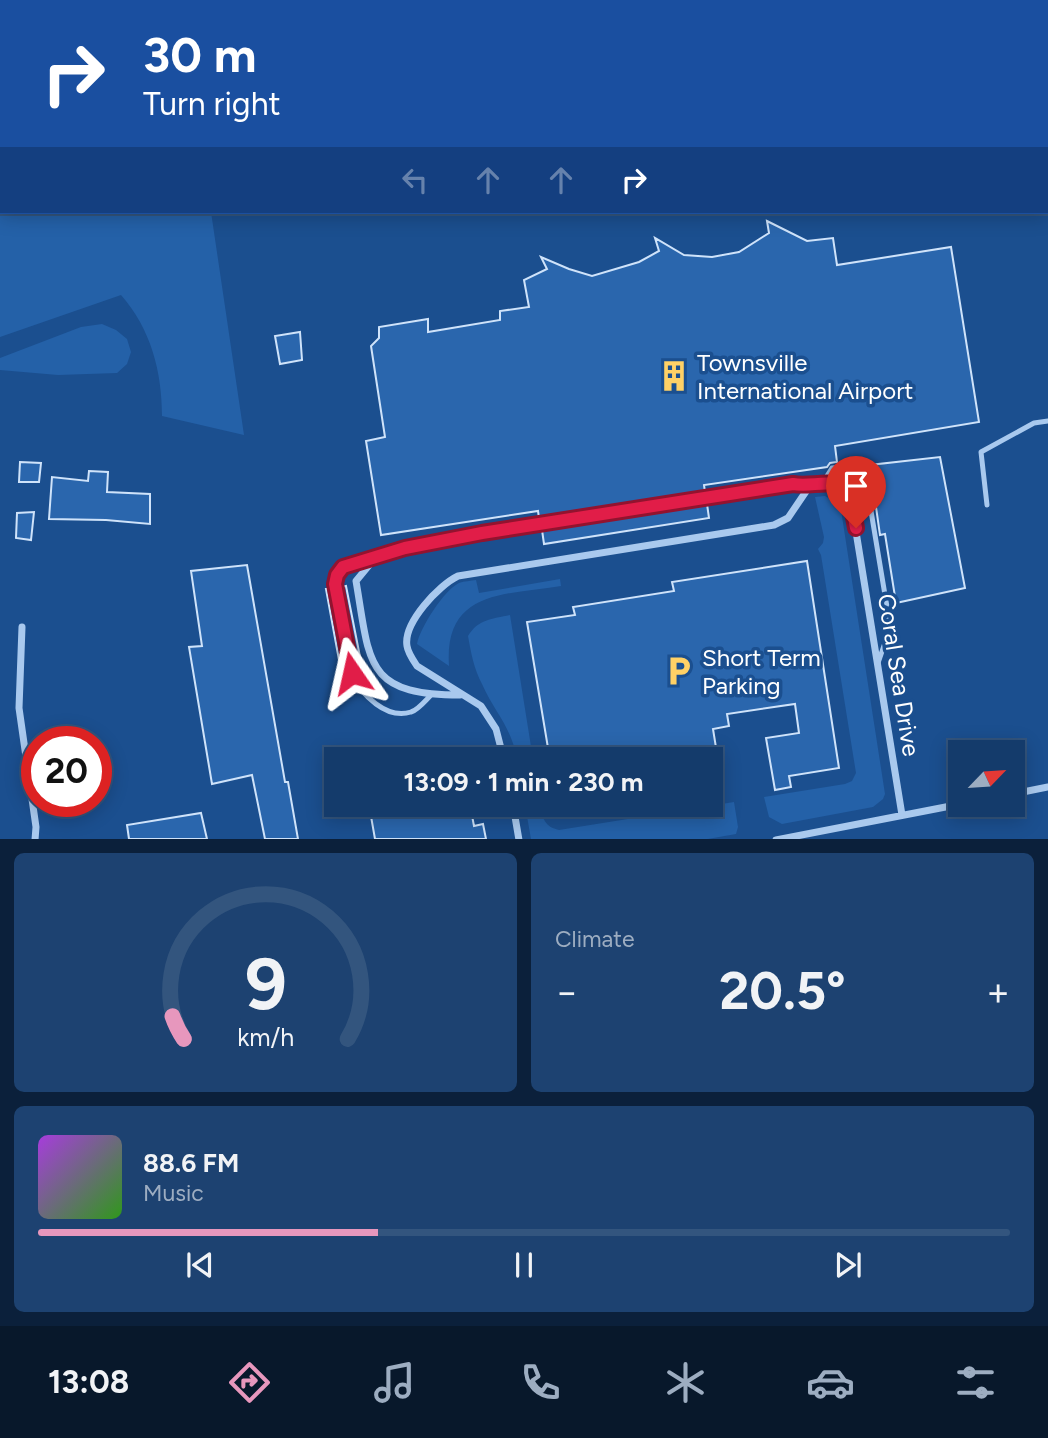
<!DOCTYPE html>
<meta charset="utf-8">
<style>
:root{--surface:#143b6b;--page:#1d4271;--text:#f1f3f6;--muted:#9dadc1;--line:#33557e;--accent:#e797bd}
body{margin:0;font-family:Figtree,sans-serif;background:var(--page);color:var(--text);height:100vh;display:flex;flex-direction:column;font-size:26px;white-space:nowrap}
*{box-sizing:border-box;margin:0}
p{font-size:23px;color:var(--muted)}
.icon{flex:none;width:38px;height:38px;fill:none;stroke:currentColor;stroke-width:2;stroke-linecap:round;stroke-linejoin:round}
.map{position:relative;height:839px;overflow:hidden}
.details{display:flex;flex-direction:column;gap:14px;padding:14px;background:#0b203b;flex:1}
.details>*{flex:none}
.guide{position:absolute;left:0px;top:0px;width:1048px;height:214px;box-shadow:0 4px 18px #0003,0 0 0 2px var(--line);background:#1a4fa0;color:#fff;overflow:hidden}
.needle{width:46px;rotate:65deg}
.fabs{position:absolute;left:948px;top:740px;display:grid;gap:14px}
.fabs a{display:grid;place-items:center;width:77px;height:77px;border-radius:0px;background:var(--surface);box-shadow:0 4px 18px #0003,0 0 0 2px var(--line);font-size:35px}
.speed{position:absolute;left:21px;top:726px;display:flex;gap:14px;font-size:35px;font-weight:700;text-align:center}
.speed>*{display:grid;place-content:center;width:91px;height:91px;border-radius:50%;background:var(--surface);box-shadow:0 4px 18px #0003,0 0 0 2px var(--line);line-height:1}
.speed .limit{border:10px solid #d22;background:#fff;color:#111}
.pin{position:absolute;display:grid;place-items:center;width:60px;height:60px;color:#fff;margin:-72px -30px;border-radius:50% 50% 50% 0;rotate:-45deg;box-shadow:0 0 7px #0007}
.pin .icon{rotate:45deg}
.me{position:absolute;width:77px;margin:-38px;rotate:349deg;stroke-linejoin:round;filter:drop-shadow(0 0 5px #0008)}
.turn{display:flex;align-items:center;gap:24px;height:147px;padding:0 28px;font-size:32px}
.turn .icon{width:91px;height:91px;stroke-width:2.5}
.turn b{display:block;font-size:49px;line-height:60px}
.lanes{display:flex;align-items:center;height:66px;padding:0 28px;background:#0003;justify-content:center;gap:35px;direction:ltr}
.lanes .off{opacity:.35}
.big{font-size:52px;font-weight:700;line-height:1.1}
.details .tile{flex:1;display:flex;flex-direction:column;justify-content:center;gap:10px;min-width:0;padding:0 24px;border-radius:10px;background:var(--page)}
.details .dial{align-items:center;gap:0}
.dial svg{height:182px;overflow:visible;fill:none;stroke:var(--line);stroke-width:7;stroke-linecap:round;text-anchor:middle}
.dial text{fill:var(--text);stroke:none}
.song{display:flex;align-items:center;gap:21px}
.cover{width:84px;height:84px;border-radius:10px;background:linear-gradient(135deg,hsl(280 70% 55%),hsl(110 70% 35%))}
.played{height:7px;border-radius:4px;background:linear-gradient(90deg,var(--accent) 35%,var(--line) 35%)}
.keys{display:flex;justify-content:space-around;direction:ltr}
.heat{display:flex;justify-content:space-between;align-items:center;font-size:38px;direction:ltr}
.details .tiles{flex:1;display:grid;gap:14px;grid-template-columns:1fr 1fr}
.tile:last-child{grid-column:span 2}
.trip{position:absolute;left:324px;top:747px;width:399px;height:70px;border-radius:0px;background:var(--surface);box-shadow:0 4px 18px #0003,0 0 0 2px var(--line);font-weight:700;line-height:70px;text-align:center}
.tab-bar{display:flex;height:112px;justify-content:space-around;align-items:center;background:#08182b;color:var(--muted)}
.tab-bar .icon{width:49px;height:49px}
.tab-bar .on{color:var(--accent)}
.tab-bar b{font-size:32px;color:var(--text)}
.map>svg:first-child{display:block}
</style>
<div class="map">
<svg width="1048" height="840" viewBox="0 0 1048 840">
<rect width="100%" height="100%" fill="#1b4f8f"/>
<path fill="#2461a8" d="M0 0H242L2 2V212H211L244 435 162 416C162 372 151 329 121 295L0 337Z
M102 324 116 330 127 339 131 352 127 364 117 373 58 375 0 370V358L81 327Z
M825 496 838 504 841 510 885 794 883 799 873 807 782 824 769 817 764 797 845 784 852 781 856 773 821 555 818 549 823 543 824 537 815 497Z
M560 579 561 586C505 595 444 590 449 666L417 644C420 628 444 590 459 583 464 581 471 581 476 580L479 593Z
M510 615 533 759H517C511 726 495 713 482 684 474 669 471 653 468 636 478 619 492 619 510 615Z
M734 802 738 827 736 834 702 840 531 839 525 805H540C542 818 545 827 559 830Z"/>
<path fill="#2a66ad" stroke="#cfe3fa" stroke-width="2" d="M767 221 807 241 833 238 837 265 951 247 979 422 835 446 837 462 830 463 827 467 704 485 705 492 539 518 538 511 381 535 366 441 385 437 371 346 379 338V327L428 319V332L500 320V311L529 307 524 280 547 269 541 257 569 269 592 276 639 262 659 251 655 238 684 255 712 257 739 252 769 233Z
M300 332 302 360 280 364 275 336Z
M940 457 965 588 896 603 885 534 880 535 870 465Z
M20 462 41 463 39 482H19Z
M89 471 108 472 107 492 150 494V524L106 520 49 519 52 477 88 481Z
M707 504 709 518 544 544 542 530Z
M34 512 31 540 16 538 17 513Z
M807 561 839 768 789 776 791 787 775 790 766 738 799 733 795 704 727 714 729 726 713 729 718 760H550L527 622 575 615 573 607 674 591 672 582Z
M247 565 285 782H288L298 839H265L252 775 212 784 189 647 202 646 191 571Z
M346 586 362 667 356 668 341 587Z
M326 589H330L345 670 341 671Z
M369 805H470L474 826 483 824 486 839H375Z
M201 813 207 839H129L127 825Z"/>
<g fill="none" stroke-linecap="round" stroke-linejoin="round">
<path stroke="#a9c9ee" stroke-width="5" d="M822 484 832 468 851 466 862 473 866 481 888 613V634L878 663
M987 505 981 452 1034 423 1048 421
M374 558C356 562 339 564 335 584 340 609 344 652 352 674 361 695 387 720 411 712 418 710 425 701 431 695"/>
<path stroke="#a9c9ee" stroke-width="7" d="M22 627 19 708 36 827 35 840
M460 695C364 695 370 662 356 581L375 558 405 548 482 533 793 484 809 487
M504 760 496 729 481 706 417 666C413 660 408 653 407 646 403 623 439 585 458 576L774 525 788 518 809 487 830 483 845 488 851 501 902 815
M1013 794 1048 787
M513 805 519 840
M776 840 961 804"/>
</g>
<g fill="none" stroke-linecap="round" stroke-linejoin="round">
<defs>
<path id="route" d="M352 673 335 584 337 575 343 567 405 548 482 533 793 484C812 487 829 479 845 488L851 501 856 528"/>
</defs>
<use href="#route" stroke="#92132f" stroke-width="18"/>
<use href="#route" stroke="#e11d48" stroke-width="12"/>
</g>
<defs>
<symbol id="building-bare" viewBox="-9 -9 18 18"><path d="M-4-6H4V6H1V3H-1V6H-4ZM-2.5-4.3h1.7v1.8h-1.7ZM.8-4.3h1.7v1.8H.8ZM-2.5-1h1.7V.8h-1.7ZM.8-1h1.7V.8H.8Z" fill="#ffd166" stroke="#1b4f8f" stroke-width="2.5" paint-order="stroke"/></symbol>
<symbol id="parking-bare" viewBox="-9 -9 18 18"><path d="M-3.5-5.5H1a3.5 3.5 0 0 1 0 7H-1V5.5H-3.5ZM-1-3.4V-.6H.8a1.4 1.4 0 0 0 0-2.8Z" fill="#ffd166" stroke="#1b4f8f" stroke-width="2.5" paint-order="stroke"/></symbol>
</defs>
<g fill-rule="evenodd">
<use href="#building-bare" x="652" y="354" width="44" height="44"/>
<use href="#parking-bare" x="657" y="649" width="44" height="44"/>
</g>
<g text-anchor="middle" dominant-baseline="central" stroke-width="7" stroke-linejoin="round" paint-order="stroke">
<g font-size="24" fill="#fff" stroke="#1b4f8f" text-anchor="start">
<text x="697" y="362">Townsville<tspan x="697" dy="28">International Airport</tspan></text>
<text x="702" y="657">Short Term<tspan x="702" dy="28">Parking</tspan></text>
</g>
<g font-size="24" fill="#fff" stroke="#1b4f8f">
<text transform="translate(899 675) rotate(81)">Coral Sea Drive</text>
</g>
</g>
</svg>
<div class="fabs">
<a><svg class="needle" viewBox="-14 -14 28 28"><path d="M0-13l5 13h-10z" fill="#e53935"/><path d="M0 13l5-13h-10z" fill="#9dadc1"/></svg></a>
</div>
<div class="speed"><div class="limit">20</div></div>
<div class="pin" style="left:856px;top:528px;background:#d93025"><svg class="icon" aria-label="arrive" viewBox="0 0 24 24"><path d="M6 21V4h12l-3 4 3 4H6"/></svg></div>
<svg class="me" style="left:352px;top:673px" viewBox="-20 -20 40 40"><path d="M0-17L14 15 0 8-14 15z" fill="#e11d48" stroke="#fff" stroke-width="4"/></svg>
<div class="trip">13:09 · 1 min · 230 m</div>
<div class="guide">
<div class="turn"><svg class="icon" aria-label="right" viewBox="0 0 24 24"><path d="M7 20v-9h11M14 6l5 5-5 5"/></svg><div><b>30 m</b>Turn right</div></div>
<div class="lanes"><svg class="icon off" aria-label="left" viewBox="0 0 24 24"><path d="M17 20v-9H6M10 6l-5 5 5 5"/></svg><svg class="icon off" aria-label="ahead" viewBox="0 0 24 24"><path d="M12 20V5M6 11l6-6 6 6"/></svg><svg class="icon off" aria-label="ahead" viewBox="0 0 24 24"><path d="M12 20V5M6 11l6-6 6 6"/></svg><svg class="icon" aria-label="right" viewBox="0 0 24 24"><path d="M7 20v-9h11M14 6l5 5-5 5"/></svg></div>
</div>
</div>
<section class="details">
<div class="tiles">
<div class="tile dial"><svg viewBox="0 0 100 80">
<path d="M14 69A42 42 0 1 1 86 69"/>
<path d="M14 69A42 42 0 0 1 9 59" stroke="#e797bd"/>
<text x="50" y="56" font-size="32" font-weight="700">9</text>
<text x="50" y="72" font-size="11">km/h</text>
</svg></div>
<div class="tile"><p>Climate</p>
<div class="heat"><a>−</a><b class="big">20.5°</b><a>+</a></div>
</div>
<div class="tile">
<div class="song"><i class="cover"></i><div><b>88.6 FM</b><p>Music</p></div></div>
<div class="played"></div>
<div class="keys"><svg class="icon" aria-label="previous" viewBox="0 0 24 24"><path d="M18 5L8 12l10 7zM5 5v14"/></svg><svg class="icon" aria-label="pause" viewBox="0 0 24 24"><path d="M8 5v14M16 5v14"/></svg><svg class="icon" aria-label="next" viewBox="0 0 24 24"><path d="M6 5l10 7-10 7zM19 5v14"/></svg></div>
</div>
</div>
</section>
<nav class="tab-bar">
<b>13:08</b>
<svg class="icon on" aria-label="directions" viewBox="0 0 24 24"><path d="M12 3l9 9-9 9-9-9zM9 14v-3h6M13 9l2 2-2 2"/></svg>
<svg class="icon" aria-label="music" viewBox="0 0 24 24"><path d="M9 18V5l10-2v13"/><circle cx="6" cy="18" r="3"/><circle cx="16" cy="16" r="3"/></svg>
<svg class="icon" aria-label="phone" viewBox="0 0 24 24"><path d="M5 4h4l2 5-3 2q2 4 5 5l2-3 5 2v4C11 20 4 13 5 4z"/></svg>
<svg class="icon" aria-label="climate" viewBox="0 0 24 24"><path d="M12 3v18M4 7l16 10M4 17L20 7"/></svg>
<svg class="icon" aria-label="car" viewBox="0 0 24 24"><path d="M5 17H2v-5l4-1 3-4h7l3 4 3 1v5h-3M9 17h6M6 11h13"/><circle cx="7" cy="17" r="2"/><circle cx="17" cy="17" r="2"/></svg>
<svg class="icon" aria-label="filters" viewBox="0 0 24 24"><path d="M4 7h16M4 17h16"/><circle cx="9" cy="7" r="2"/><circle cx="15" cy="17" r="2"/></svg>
</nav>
